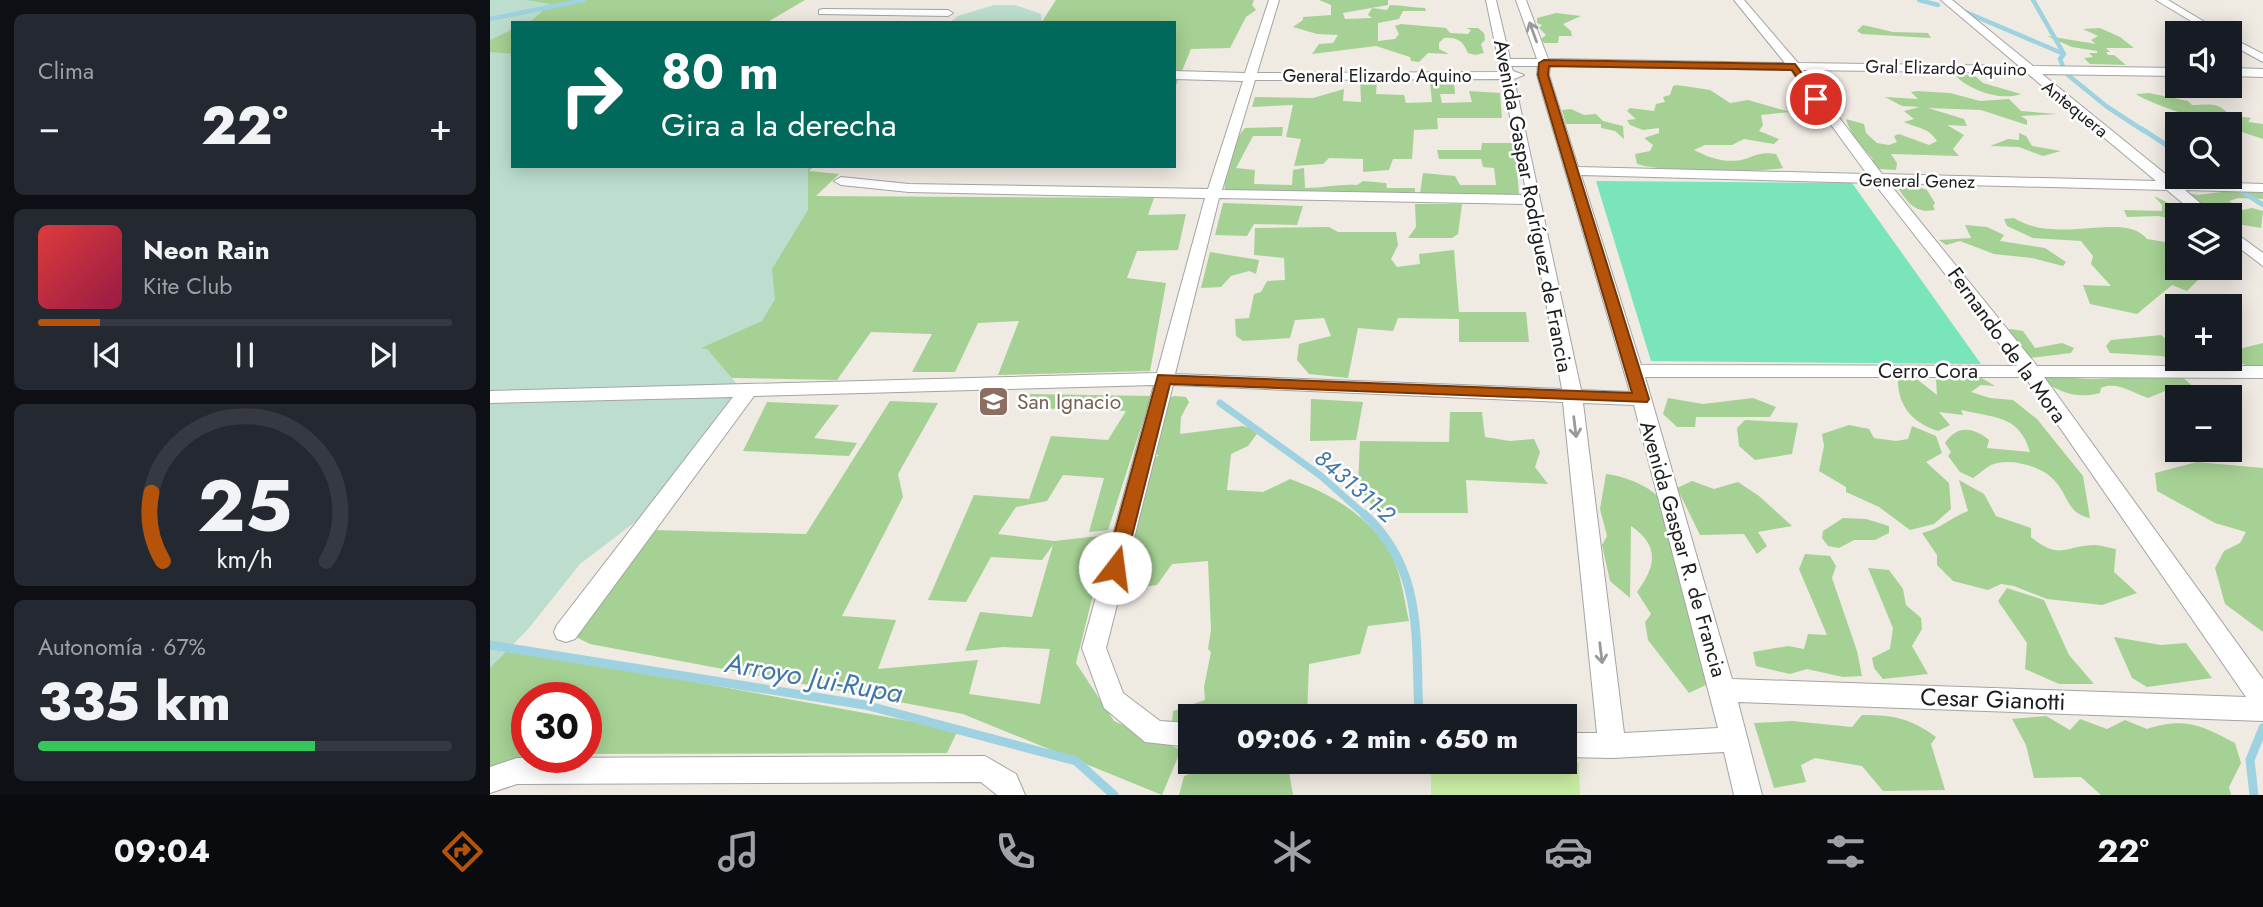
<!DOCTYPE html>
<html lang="es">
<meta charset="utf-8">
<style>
:root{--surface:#171b24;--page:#242831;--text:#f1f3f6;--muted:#9ea1a6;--line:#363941;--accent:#b45309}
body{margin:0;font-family:Jost,sans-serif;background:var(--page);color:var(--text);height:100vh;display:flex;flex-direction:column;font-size:26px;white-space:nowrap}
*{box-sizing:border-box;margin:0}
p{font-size:23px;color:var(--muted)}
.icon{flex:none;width:38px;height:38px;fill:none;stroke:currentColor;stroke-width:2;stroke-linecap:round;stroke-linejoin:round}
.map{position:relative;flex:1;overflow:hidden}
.sheet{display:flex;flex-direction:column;gap:14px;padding:14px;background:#0d0f14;width:490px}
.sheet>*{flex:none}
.banner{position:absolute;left:21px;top:21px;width:665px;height:147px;border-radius:0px;box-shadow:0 4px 18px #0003;background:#00695c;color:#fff;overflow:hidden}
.fabs{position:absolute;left:1675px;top:21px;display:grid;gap:14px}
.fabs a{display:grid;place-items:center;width:77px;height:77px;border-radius:0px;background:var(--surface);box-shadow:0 4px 18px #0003;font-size:35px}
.speed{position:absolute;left:21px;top:682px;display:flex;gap:14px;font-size:35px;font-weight:700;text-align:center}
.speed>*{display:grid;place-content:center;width:91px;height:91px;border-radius:50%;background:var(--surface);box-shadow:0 4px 18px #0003;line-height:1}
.speed .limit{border:10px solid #d22;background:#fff;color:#111}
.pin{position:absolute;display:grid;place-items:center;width:60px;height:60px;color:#fff;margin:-30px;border:4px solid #fff;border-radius:50%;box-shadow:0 2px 7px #0007}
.me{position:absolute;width:77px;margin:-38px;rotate:15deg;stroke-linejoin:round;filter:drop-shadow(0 0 5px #0008)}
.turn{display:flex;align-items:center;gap:24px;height:147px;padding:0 35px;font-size:32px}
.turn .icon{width:91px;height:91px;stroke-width:2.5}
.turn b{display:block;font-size:49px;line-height:60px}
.big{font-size:52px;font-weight:800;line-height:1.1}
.sheet .widget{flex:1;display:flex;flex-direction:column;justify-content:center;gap:10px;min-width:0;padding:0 24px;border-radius:10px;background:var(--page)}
.sheet .dial{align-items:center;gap:0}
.dial svg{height:182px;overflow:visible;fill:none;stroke:var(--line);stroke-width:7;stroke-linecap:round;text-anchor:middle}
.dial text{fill:var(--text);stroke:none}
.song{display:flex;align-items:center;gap:21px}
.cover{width:84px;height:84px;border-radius:10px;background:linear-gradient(135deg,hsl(0 70% 55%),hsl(340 70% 35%))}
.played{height:7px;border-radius:4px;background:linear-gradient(90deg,var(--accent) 15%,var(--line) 15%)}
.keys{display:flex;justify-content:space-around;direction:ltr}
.heat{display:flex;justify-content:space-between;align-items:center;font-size:38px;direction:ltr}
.charge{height:10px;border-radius:5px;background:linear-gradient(90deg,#34c759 67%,var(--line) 0)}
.trip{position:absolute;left:688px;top:704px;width:399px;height:70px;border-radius:0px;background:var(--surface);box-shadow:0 4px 18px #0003;font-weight:800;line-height:70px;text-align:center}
.dock{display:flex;height:112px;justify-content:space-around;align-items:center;background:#090b0e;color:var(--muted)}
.dock .icon{width:49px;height:49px}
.dock .active{color:var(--accent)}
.dock b{font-size:32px;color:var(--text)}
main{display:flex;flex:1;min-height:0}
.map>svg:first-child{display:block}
</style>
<main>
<section class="sheet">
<div class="widget"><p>Clima</p>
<div class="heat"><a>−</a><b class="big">22°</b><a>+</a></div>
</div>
<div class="widget">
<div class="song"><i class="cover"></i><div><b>Neon Rain</b><p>Kite Club</p></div></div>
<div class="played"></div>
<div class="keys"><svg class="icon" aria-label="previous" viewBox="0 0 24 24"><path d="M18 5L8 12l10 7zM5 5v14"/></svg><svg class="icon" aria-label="pause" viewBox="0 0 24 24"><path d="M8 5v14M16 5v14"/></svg><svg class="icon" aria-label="next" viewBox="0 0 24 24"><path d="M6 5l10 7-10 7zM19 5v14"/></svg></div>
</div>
<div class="widget dial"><svg viewBox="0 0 100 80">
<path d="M14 69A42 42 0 1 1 86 69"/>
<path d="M14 69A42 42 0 0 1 9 39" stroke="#b45309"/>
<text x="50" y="56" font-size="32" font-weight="700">25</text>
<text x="50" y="72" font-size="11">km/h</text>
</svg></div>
<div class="widget"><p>Autonomía · 67%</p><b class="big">335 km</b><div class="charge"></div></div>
</section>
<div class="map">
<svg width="1773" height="795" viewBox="0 0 1773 795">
<rect width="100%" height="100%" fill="#efeae2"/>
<path fill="#c9eda4" d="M1089 762 1090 795H941V764Z"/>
<path fill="#a6d194" d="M0 0H315L276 23H23V119H0Z
M566 0H764L762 5 766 10 756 17 740 48 701 49 684 90V23H551Z
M829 0H898V5L853 13 855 19 882 18 878 15 882 8 897 10 900 5C911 5 924 8 935 8L936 11H913L909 19 888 23V41L905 39 909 34 905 26 911 24 956 28 960 33 978 34 981 30 976 28H988L994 33 995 40 991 44 994 53 985 55 978 53C973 41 967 37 954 38L949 43V49L959 54 938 53 929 62 921 61 920 57 886 46 822 54 829 44 843 43 848 35 827 34 803 27 813 20V17L841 15V5Z
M1066 13 1091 16 1073 24 1081 31 1082 36H1069L1068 43H1054L1051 39 1056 35 1049 28 1052 25 1047 23V18Z
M1373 25 1403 32 1438 33 1441 38 1372 34 1367 31Z
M1610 28 1630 37 1644 48H1616L1620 52H1616L1618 55H1624L1636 65 1600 64 1594 58 1603 57 1599 53H1607V51L1582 47 1557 36 1606 44 1601 40 1608 36 1593 29Z
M1469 74 1485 76 1493 83 1531 94C1512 101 1480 91 1466 76Z
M870 79H887L886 94 914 95 916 103 942 102 940 82 964 83 965 94H950L952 103 982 102 979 91 1010 93 1012 118H947L948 129 924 130 922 159H903L899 170 873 172V159L839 158 833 164 804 166 811 139 796 137 803 105 762 107 765 97 823 98 854 89 853 101 871 102Z
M1187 85 1220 90 1240 103 1258 100 1300 112 1271 115 1273 125 1269 131 1289 139 1284 144 1254 139 1242 145H1215L1204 150C1219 158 1239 165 1258 158 1268 154 1275 152 1286 154L1293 168C1269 173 1169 172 1147 164L1145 154 1160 151 1163 145 1154 138 1169 133V128L1153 130 1140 125 1137 120 1146 119 1137 111 1140 108 1164 111 1166 104 1175 102 1173 97 1180 95 1183 86Z
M1427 91 1460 93 1490 101 1519 99 1531 111 1567 114 1531 116 1537 120V125L1491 110 1438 108 1474 119 1477 126 1457 125 1474 135 1463 149 1469 156 1401 154 1407 163 1406 170 1388 169 1379 162 1383 159C1373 148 1359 133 1356 119L1374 124 1376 133 1387 143 1399 145 1407 142 1404 136 1409 134 1439 145 1447 141C1438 127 1429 129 1414 122L1424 119 1414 111 1430 107 1412 106 1395 97 1428 99 1421 92Z
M1659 93 1698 101 1702 105C1717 105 1729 101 1739 115L1761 118 1758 122 1773 124V139L1740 128V124C1721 124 1662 105 1646 94Z
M1081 109 1094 115 1106 114 1113 121 1133 126 1134 139 1125 131 1111 128V124H1076L1072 110Z
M0 121 23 166H324L319 171 349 174 326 196 664 198 658 215 696 214 688 250 647 251 637 278 676 283 660 371 508 375 529 321 488 323 465 372H422L442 334 381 332 347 380 191 377 69 335Z
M793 127 792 136H763L746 168 765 170 764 184 802 185 803 170 814 168 815 188C834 188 849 184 867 185L873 181 896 183 897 188H925V195L735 191C733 173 742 142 755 128Z
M1529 133 1536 136 1542 146 1571 151 1553 156 1529 147 1500 146 1518 139 1529 140Z
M992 143H1025L1029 195 930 194 933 173 965 176 970 185H1006L1004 168 993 167 991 159H949L947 150H991Z
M1422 185 1437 190 1445 203 1443 206 1445 210C1426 214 1418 203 1408 188Z
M1755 189 1773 192V199L1748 198 1739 201 1753 210 1762 208 1773 211 1771 228 1741 223 1740 215H1725L1697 193 1708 195Z
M1664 196 1700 213 1687 215 1685 220 1669 216 1637 217 1634 210 1672 211V205Z
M733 203 813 206 807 225 764 224 757 236 725 235Z
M925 204H972L968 234 962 238H918L926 227Z
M1524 218C1567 246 1635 210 1657 239L1687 244V268H1700L1709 279 1697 291 1682 285 1647 314 1600 304 1593 285 1621 286 1601 264 1603 256 1591 241 1543 238 1517 226 1514 219Z
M1475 225 1497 227 1514 235 1510 241 1555 248 1576 262 1573 266 1542 258 1504 254 1470 241 1456 245 1449 240 1481 238Z
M839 227 848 232H906L908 245 901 259 907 267 930 264 929 254 964 250 969 312H1036L1039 342H969V319L908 318 903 331 868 328 858 378 819 374 807 360 809 344 841 336 834 318 805 320 800 338 753 341 746 336 745 319 759 318 764 294 771 292 777 281 795 280 794 258 764 255 765 228Z
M720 252 769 260 766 274 759 271 741 276 731 287 711 288Z
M1521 329 1533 331 1545 348 1572 343 1584 348 1581 353 1531 359 1520 356 1502 337 1507 331Z
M1671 335 1687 348V359H1707L1713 364 1703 365 1672 356 1620 353 1616 346 1621 340Z
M1773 343V367L1759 366 1738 359 1741 351Z
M1480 371 1505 386 1491 385 1481 392 1500 398 1523 400 1547 419 1593 476 1600 518C1576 513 1579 495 1564 480 1551 466 1519 457 1501 465 1495 468 1489 474 1483 478L1470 472 1458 456 1461 452 1455 443C1467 425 1483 427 1499 440L1497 448 1540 452C1529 414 1503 418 1471 410L1473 415 1449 412 1460 425 1448 431C1424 423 1408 408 1408 380H1428L1447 395 1446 380Z
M1558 375C1574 376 1593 380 1608 379 1636 377 1664 377 1692 377L1706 389 1696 396 1675 391 1658 398C1642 393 1627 381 1611 388L1610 393C1589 399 1567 393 1551 378Z
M540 394 661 396 618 530 599 532 614 478 573 475 557 501 526 507 508 534 564 541 618 535 586 663 624 721 691 750 672 795 473 714 100 644 76 632 163 530 316 534 400 401 448 403 408 474 413 497 352 616 406 620 388 669 488 660 479 694 550 704 560 649 513 647 475 651 490 612 542 617 563 545 552 560 501 557 476 602 438 600 484 495 539 499 561 436 618 440 636 411 538 408Z
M684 396 696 397 699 402 691 417 690 434 753 426 769 431 758 446 741 454 737 490 773 492 800 479C839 493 877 514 900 552 911 571 914 600 919 621L878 626 870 654 819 664 817 716H700V736L681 735 683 711 715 700 714 687 721 652 718 649 721 630 718 561 682 564 667 585 631 590 662 457 669 456 656 449 674 400Z
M1178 398 1213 404 1263 398 1286 407 1280 417H1206L1205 427H1187L1173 414Z
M821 399 873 402 866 440 820 441Z
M277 402 349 405 324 438 367 443 359 456 253 451Z
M960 412H992L995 437 1020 441 1044 439 1050 452 1045 467 1058 484 976 480 978 513H908L885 509 868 486 870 441 959 442Z
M1255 420 1308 423 1302 454 1265 460 1249 446 1247 428Z
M1359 425 1379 429 1384 438 1406 441 1418 439 1422 426 1446 436 1452 453 1436 462 1459 483 1461 509 1444 524 1420 530 1389 507 1356 492V487L1329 471 1334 446 1332 434Z
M1707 462 1773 468V632L1735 604 1725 568 1734 551 1750 543 1756 532 1725 523 1667 491 1665 473Z
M1116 474C1135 476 1164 487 1174 504 1188 528 1195 561 1204 588L1193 596 1200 605 1218 684 1199 693 1158 640 1155 622 1161 614 1147 592C1166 566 1170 546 1141 526L1140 598 1120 581 1112 545 1117 536 1110 509Z
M1469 480 1494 494 1506 516 1541 528V537C1570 561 1573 546 1604 545 1611 545 1619 548 1626 549L1624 572 1647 593 1612 605 1557 599 1524 586 1511 584 1498 590 1463 581 1447 565V555L1432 533C1452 528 1460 518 1478 511Z
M1202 481 1224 489 1248 482 1269 496 1302 526 1268 532 1277 546 1267 554 1254 534 1210 535 1187 488Z
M1353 518 1376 519 1399 526V533L1385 540H1364L1349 548 1338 546 1332 538 1333 531Z
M1315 554 1340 556 1346 566 1342 578 1367 651 1372 676 1353 677 1317 669 1300 674 1266 666 1263 652 1298 646 1314 649 1318 634 1337 635 1309 569Z
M1378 568 1399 570 1413 589 1416 605 1431 618 1432 629 1422 646 1438 674 1393 679 1384 668 1382 658 1400 649 1403 628Z
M1517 588 1554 600 1579 655 1604 684H1569L1535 669 1537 643 1508 601Z
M1624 637 1671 645 1696 643 1722 678 1657 687 1642 678Z
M0 645 24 649 468 730 457 753 96 754V698H37V758H40L0 772Z
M1372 715C1404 715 1420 718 1446 737L1441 744 1455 790 1393 791 1372 766 1325 758 1311 765 1316 782 1284 788 1264 723 1302 721 1362 727Z
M1556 716 1580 730 1590 719 1617 729 1635 720 1657 729C1694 717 1711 725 1745 743L1751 763 1739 787 1741 795H1611L1591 777 1544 778 1536 745 1522 719Z
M755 766 799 772 803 795H689L694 776 721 767Z"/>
<path fill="#bddecf" d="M0 0H37L60 4 40 22 23 23V29L0 40Z
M504 5H525L551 14 552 23H459L468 16Z
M0 52 23 54V166H318V210L282 269 285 299 272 321 211 348 217 349 253 391 178 497 90 564 39 628 0 668Z"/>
<path fill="#7ae4ba" d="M1106 181 1362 183 1491 364 1161 361Z"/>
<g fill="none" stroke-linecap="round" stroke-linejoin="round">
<path stroke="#9fd2e0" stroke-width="4.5" d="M1429 0 1448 5
M1543 0 1574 54 1570 59 1574 69
M1473 11 1574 54
M0 19 94 0
M1578 75 1616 106 1654 131"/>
<path stroke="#9fd2e0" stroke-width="5" d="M1652 129 1687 152
M1748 189 1773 205"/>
<path stroke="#9fd2e0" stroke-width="7" d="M730 403 831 476 876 516"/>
<path stroke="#9fd2e0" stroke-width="9" d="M874 514C935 570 925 640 929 716
M0 645 375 705 586 761 624 795
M1764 795 1760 760 1773 728"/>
<defs>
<path id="minor" d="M779 0H789L767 73 1011 72 996 0H1006L1020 59H1047L1026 0H1036L1058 59 1295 63 1244 0H1254L1308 63 1529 66 1451 0H1462L1543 66 1687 68V76L1552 74 1684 181 1773 184V192L1695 190 1724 215H1707L1677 190 1399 183 1547 366H1773V378L1554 377 1773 679V721L1248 702 1272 795H1244L1234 752 1122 758 1074 757V733H1107L1073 402 683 385 616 648 633 693 670 721 700 723V747L655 742 614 708 592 648 664 385 264 396 85 639 76 642 67 639 64 632 67 625 243 397 0 403V391L667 373 715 198 419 192 351 185 344 181 351 177 419 184 718 189 753 81 684 79V71L755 73ZM1021 66H1048L1047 75 1140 392 1091 390 1024 79 1034 75 1023 71ZM1060 66 1301 70 1377 174 1088 167 1059 75ZM1313 70 1537 73 1666 181 1392 174ZM1012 79 1037 195 732 190 765 80ZM1091 175 1384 183 1527 366 1151 365ZM729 198 1038 204 1072 389 685 374ZM1155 377H1535L1756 697 1242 679ZM1093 403 1144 405 1228 728 1134 733Z
M1666 0H1678L1733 33H1721Z
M333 9 458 10 463 13 458 16 329 14V10Z
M1740 37 1773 54V62L1740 44Z
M1740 68 1773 69V77L1740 76Z
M1740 229 1773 253V266L1740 241Z
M495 756 526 774 535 795H507L491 782 27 784 0 793V767L27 758Z"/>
</defs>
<use href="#minor" stroke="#a4a4a4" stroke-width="2"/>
<use href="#minor" fill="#fff" fill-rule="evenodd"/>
</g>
<defs><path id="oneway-shaft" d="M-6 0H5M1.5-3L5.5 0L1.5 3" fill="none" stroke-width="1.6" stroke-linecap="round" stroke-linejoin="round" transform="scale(1.75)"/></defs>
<g stroke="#999">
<use href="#oneway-shaft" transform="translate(1043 32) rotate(-110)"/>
<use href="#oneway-shaft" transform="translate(1085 427) rotate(83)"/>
<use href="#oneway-shaft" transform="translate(1111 653) rotate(83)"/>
</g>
<path fill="#b45309" stroke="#753606" stroke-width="2" d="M1054 60 1305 64 1331 99 1322 102 1302 70 1059 66 1058 75 1159 399 1157 402 680 384 634 568 625 575 618 573 615 568 668 375 1142 393 1048 75 1049 63Z"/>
<defs>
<symbol id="school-square" viewBox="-11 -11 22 22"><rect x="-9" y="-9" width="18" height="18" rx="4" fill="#8d6e63" stroke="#fff"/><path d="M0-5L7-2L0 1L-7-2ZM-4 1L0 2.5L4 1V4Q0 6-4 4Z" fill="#fff"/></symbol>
</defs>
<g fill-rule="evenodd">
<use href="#school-square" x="486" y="384" width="35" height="35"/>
</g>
<g text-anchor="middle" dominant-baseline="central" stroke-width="5" stroke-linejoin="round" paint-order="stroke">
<g font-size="18" fill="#1d1d1d" stroke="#fff">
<text transform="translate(1456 68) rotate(1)">Gral Elizardo Aquino</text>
<text x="887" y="76">General Elizardo Aquino</text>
<text transform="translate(1585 109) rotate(39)">Antequera</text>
<text transform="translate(1427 181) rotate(1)">General Genez</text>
</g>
<g font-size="21" fill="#1d1d1d" stroke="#fff">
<text transform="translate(1043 206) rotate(79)">Avenida Gaspar Rodríguez de Francia</text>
<text transform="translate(1517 345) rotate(54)">Fernando de la Mora</text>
<text x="1438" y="371">Cerro Cora</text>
<text transform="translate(1193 549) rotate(74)">Avenida Gaspar R. de Francia</text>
</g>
<g font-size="21" fill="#785e54" stroke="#fff" text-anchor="start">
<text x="527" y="402">San Ignacio</text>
</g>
<g font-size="23" font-style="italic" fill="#4077ab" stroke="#fff">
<text transform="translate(865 486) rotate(41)">8431311-2</text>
</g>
<g font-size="24" fill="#1d1d1d" stroke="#fff">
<text transform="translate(1503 699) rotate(2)">Cesar Gianotti</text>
</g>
<g font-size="28" font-style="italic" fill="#4077ab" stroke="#fff">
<text transform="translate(324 678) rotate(10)">Arroyo Jui-Rupa</text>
</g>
</g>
</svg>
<div class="fabs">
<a><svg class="icon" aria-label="sound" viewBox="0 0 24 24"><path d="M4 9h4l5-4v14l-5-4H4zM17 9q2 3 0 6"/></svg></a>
<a><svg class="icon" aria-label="search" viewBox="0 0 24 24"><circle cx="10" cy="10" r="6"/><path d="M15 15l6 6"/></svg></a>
<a><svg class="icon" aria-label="layers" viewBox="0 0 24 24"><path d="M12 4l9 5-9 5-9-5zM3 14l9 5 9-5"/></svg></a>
<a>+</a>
<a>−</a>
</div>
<div class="speed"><div class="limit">30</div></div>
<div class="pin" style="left:1326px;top:99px;background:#d93025"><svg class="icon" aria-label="arrive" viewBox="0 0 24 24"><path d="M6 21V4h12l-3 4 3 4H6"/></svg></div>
<svg class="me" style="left:625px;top:568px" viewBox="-20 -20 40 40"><circle r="19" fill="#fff"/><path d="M0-13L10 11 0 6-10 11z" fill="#b45309"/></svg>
<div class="trip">09:06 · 2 min · 650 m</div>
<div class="banner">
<div class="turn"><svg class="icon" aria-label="right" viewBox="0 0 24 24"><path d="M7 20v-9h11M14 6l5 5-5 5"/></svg><div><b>80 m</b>Gira a la derecha</div></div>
</div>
</div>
</main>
<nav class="dock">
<b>09:04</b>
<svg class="icon active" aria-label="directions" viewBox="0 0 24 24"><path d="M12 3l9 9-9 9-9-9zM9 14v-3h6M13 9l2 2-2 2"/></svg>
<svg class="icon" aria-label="music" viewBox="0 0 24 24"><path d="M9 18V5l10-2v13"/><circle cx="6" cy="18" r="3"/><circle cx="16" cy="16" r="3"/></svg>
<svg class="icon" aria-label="phone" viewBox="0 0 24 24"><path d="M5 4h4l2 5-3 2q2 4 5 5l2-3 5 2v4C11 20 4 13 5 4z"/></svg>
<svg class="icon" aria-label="climate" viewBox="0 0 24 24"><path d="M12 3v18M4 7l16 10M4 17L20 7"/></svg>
<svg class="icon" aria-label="car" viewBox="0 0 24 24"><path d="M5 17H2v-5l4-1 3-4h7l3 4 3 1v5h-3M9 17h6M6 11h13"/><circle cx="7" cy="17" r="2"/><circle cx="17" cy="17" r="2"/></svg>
<svg class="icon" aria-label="filters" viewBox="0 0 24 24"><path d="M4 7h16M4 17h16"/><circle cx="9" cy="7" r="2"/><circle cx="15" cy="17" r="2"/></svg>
<b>22°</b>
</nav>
